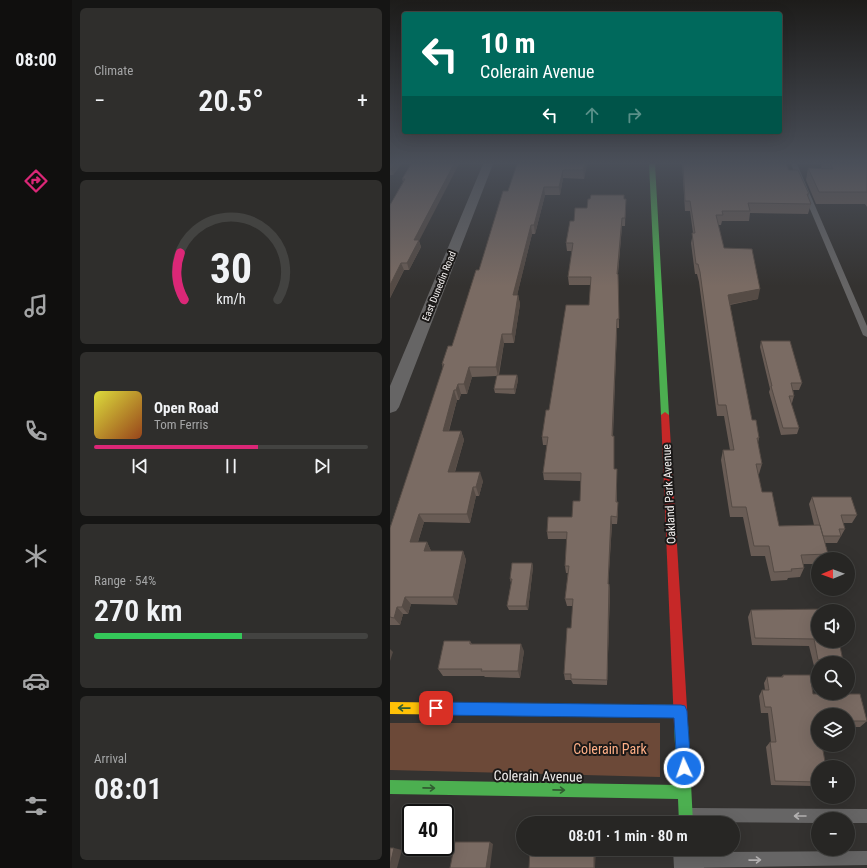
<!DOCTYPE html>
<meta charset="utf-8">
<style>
:root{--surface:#272624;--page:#2f2e2c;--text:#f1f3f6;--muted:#a4a5a6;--line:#434341;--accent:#db2777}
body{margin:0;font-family:"Roboto Condensed",sans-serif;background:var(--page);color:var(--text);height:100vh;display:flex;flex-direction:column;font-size:15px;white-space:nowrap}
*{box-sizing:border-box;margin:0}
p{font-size:13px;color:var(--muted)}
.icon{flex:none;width:22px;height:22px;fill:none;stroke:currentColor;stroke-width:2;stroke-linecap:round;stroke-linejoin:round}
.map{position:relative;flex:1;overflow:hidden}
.side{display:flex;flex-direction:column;gap:8px;padding:8px;background:#151514;width:318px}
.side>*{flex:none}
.guide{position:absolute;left:12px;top:12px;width:380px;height:122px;border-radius:4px;box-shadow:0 4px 16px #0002,0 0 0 1px var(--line);background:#00695c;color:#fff;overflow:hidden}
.needle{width:26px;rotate:269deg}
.controls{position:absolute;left:421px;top:552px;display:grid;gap:8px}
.controls a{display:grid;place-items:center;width:44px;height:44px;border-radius:50%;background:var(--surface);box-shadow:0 4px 16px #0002,0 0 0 1px var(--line);font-size:20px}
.speed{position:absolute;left:12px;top:804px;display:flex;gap:8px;font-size:20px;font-weight:700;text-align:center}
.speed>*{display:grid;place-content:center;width:52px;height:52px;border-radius:50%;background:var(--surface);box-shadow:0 4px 16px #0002,0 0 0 1px var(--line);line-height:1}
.speed .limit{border:2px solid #111;border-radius:6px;background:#fff;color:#111}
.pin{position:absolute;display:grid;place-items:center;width:34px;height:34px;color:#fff;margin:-17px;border-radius:8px;box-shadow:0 2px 6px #0006}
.me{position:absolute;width:44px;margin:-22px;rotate:357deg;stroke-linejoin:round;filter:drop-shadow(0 0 3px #0008)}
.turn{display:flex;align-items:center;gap:14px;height:84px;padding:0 12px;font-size:18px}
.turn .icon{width:52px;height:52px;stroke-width:2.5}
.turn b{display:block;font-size:28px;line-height:34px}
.lanes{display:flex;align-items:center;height:38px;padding:0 12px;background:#0003;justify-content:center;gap:20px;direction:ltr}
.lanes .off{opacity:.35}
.big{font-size:30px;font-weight:600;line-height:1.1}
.side .widget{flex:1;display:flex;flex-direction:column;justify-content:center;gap:6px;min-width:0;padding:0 14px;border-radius:6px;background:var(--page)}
.side .dial{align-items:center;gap:0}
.dial svg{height:104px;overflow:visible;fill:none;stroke:var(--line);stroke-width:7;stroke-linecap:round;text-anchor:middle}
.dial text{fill:var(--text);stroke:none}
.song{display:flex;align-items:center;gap:12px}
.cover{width:48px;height:48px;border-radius:6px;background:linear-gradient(135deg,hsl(60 70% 55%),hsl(20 70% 35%))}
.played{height:4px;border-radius:2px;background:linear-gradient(90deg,var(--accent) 60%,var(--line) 60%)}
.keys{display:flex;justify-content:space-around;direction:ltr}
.heat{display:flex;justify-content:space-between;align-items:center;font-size:22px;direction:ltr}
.charge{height:6px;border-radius:3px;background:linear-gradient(90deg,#34c759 54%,var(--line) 0)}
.trip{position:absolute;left:126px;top:816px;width:224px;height:40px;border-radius:20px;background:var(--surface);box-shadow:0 4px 16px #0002,0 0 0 1px var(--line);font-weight:600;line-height:40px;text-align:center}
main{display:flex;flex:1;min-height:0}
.tab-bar{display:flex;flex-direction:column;width:72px;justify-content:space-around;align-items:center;background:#100f0e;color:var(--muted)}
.tab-bar .icon{width:28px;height:28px}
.tab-bar .on{color:var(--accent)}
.tab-bar b{font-size:18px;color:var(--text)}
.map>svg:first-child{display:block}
</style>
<main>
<nav class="tab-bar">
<b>08:00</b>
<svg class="icon on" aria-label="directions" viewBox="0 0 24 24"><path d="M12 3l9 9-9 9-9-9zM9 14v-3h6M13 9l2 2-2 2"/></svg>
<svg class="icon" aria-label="music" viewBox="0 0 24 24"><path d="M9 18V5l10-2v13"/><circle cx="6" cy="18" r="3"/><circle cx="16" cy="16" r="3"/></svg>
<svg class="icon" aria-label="phone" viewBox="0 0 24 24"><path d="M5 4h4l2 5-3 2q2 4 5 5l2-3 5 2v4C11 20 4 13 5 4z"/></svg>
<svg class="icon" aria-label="climate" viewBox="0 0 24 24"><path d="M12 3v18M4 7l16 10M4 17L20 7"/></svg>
<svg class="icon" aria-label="car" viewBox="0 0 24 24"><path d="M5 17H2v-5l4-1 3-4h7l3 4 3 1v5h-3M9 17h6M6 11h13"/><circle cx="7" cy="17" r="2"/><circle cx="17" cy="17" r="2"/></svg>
<svg class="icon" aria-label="filters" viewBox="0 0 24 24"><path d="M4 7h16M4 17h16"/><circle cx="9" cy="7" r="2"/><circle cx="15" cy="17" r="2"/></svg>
</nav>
<section class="side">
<div class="widget"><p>Climate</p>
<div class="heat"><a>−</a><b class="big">20.5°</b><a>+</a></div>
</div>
<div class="widget dial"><svg viewBox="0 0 100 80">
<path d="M14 69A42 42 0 1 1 86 69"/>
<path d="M14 69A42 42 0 0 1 11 33" stroke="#db2777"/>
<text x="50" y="56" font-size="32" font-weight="700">30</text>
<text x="50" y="72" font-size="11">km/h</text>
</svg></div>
<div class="widget">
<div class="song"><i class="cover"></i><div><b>Open Road</b><p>Tom Ferris</p></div></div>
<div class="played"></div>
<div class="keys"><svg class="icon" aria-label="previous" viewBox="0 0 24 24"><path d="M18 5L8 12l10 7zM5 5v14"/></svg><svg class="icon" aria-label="pause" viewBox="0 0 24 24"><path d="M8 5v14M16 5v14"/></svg><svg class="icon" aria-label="next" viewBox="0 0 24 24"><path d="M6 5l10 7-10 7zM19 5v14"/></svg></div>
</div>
<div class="widget"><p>Range · 54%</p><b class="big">270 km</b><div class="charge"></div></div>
<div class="widget"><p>Arrival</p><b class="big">08:01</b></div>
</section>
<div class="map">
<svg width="477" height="868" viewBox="0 0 477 868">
<rect width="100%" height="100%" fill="#343230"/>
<path fill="#6c4938" d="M0 723H270V777L0 770Z"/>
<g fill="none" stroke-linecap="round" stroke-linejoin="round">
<path fill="#666565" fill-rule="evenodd" d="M401 164H407L477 326V337L473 335Z
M302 808 477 809V823H458V819H428V823L302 822 297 820 295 815 297 810Z
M477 851V865L298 868 294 862 297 857 302 854 328 852Z"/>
<path fill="#666565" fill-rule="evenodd" d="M93 164H103L9 407 6 411 0 413V386Z
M283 849H313L314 868H284Z"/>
<path fill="#4caf50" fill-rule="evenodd" d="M259 164H265L279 415 275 418 271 415Z
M291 717 296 719 298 724 303 823H289L288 799 0 794V780L287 785 284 724 286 719Z"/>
<path fill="#ffc107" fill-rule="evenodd" d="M0 702 291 705 296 706 297 711 296 716 291 717 0 714Z"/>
<path fill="#c62828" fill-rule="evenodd" d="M275 412 279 415 298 724 296 729 291 731 286 729 284 724 271 415Z"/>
</g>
<path fill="#695c55" d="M0 164H11L3 175H0Z
M21 164 29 241 31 247 19 270H14L0 298V205L13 182 12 179Z
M127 164H197L194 179 173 178 170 195H155L145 234H142L127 295H128L130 304 124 343H114L109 375H127L128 380 125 394 105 393 104 389 107 376 82 377 77 394H71L69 400H67L59 431H71L74 440 65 472 93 481 89 496H86L80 523 34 522 28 542H37L41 551H73L76 560 67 605 21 604 18 614H13L10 625H0V528L53 368 52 364 62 346 89 270 118 191Z
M292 164H396L399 170 419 194 418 197 421 204 418 214 360 213 359 221H332L331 225H328L334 248 368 299 340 305 362 420 369 438 368 443 372 464 369 474H368L372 492 389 526 424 525 419 504 422 497 467 515 462 523H453L455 529 447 543H435L438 554 435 559H428V564H413L414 568 410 577 398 578 397 580 381 581 375 556H361L353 517H340L331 460 333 450H340L334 416H327L309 282 307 274H305L301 243 303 233 300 211H295Z
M432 164H477V207L475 204H426L416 180 418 168 432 169 431 167Z
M234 199H236L235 226H232L228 274 229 328H227L223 436 224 469H227V502H228V510L227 524H222L218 584H219L220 591 217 685 183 684 181 680H175L174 674 181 628 183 606H177L175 599 178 573H176L175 566 177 539H158L157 532 182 517 190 501 191 481 154 480 153 473 157 445H153L152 437 159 410 199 305 201 285H179L178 277 182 251H177L176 243 184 221 197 208Z
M371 341 412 383 409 390H403L404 396 402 403H401L409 428 407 434 391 435 379 392 380 389 370 347Z
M142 563 143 567 138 610H119L117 606 121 583 120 579Z
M361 610 428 611 453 661 451 663H428V666H424L419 646 362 645 358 617Z
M80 641 82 644 134 651 130 678 95 677 94 676H53L48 669Z
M393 675 423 694 477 721 470 727H458V715H428V782L422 786 381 785 376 747 380 742H381L378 713H371L369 696 372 690H375L374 683 377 677H391Z"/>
<path fill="#554b45" d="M5 164H11L3 175 1 169Z
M64 164H69L29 241 31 247 19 270 17 263 24 240Z
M195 164H197L194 179 193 170Z
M173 170V178L170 195 169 187Z
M154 187 155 195 145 234 144 225Z
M232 218V226L227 282V274Z
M141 225 142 234 125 304 123 295Z
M11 263 14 270 0 298V285Z
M370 289 368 299 336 305 338 295Z
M128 295 130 304 124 343 122 334Z
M227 319V328L222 444V436Z
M112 334 114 343 108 376 106 367Z
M79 367 82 377 77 394 74 384Z
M127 375 128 380 125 394 124 389Z
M68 384 71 394 69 400 66 390Z
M64 390 67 400 56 440 53 431Z
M71 431 74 440 62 481 58 472Z
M90 472 93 481 89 496 86 487Z
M83 487 86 496 80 523 77 514Z
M228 502V510L227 524V517Z
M29 514 34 522 25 551 20 542Z
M221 516 222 524 218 591V584Z
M37 542 41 551H34Z
M73 551 76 560 67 605 63 597Z
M142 563 143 567 138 610 136 606Z
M219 584 220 591 217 685V680Z
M15 597 21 604 18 614 12 607Z
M7 607 13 614 10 625 4 618Z
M131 644 134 651 130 678 128 671Z
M0 649 3 652 0 661Z
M100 842 103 844 100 868H96Z
M4 848 12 850 7 868H0V865Z
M204 849H206L205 868H204Z"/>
<path fill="#7a6b63" stroke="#554b45" d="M0 164H5L1 169H0Z
M21 164H64L24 240H29L17 263H11L0 285V205L15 179H12Z
M127 164H195L193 170H173L169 187H154L144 225H141L123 295H128L122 334H112L106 367H79L74 384H68L66 390H64L53 431H71L58 472H90L86 487H83L77 514H29L20 542H37L34 551H73L63 597H15L12 607H7L4 618 0 617V528L54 364H52L58 346H62L86 270H89L113 191H118Z
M293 164H396L399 170H408L419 194H417L421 204 358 203 360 211H332L333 215H326L334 248 362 249 370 289 338 295 362 420H366L369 438H367L372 464H366L372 492H382L389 526 430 525 438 554 411 555 414 568 401 569 402 571 384 572 379 546H364L356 507H342L333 450H344L336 405H328L310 272 308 264H306L302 233H305L300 201H295Z
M440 164H477V192H429L418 168 443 169Z
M201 195H234V199H236L235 218H232L227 274H228L229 319H227L222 436H224V469H227L226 502H228L227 517 221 516 218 584H219L217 680 181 679V674H174L177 628H181L183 599H175L179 566H175L177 532H157L158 517H182L183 501H190L191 473H153L158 437H152L156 410H159L176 305H199L201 277H178L183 243H176L180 221H184L185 208H197L198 199H200Z
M371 341H400L412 383H401L404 396H399L409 428H393L381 386H382Z
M107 375H127L124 389H104Z
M422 497H461L467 515H451L455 529H449L451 536H433Z
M122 563H142L136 606H117L122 579H120Z
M435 609V611H428V641H449L453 661 428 660 424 639 365 638 361 610Z
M54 641H80V644H131L128 671H91L92 669H48Z
M393 675H420L423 694H470L477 721H458V715H428V721H427L428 745H432L436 767H428V778H427L428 782 385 781 380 742H386L381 707H375L372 690H379L377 677H393Z
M65 842H100L96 868H60Z
M0 848H4L0 865Z
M140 849H204V868H139Z"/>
<defs><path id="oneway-shaft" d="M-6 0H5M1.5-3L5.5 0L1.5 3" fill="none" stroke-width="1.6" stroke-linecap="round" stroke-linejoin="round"/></defs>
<g stroke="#315c31">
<use href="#oneway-shaft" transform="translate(14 708) rotate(-179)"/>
<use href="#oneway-shaft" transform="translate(39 788) rotate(1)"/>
<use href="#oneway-shaft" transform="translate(169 790) rotate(1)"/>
</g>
<g stroke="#b2b0b0">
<use href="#oneway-shaft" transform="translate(410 816) rotate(-180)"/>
<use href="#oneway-shaft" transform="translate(365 860) rotate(-1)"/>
</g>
<linearGradient id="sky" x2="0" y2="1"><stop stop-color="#1d1c1a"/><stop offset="0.57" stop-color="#4a4f59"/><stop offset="1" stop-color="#4a4f59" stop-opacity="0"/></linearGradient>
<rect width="477" height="286" fill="url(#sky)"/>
<path fill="#1a73e8" stroke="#114b97" d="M46 702 291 705 295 706 297 711 301 768 299 772 294 774 289 772 287 768 284 718 46 715 41 713 39 708 41 704Z"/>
<g text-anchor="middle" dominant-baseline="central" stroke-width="4" stroke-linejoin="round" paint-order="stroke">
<g font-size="10" fill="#f1eeed" stroke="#1b1918">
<text transform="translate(49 286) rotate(-68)">East Dunedin Road</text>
</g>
<g font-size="12" fill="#f1eeed" stroke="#1b1918">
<text transform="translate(279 494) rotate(-93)">Oakland Park Avenue</text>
</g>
<g font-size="14" fill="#feaf87" stroke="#1b1918">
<text x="220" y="749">Colerain Park</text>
</g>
<g font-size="14" fill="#f1eeed" stroke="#1b1918">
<text transform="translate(148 776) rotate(1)">Colerain Avenue</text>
</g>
</g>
</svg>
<div class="controls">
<a><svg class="needle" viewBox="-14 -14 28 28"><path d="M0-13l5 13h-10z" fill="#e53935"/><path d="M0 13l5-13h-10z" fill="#a4a5a6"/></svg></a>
<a><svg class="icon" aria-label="sound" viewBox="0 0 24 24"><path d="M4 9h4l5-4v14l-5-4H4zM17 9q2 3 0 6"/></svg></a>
<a><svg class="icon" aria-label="search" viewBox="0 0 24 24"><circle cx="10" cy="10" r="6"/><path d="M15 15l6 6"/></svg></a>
<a><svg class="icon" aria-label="layers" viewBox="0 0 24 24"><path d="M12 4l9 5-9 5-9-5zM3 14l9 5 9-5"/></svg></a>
<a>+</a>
<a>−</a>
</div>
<div class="speed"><div class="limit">40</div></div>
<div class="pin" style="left:46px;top:708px;background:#d93025"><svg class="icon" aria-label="arrive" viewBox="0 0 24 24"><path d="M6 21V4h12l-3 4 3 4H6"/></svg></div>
<svg class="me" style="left:294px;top:768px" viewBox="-20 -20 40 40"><circle r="17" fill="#1a73e8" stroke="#fff" stroke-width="3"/><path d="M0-11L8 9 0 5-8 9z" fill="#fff"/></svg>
<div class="trip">08:01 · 1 min · 80 m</div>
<div class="guide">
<div class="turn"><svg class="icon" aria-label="left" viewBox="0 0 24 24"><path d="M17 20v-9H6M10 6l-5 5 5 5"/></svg><div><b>10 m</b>Colerain Avenue</div></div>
<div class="lanes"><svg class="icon" aria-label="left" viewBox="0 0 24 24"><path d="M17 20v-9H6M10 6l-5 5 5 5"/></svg><svg class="icon off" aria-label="ahead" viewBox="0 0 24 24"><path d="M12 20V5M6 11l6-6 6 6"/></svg><svg class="icon off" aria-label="right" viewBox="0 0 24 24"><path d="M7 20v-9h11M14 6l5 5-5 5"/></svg></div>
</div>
</div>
</main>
